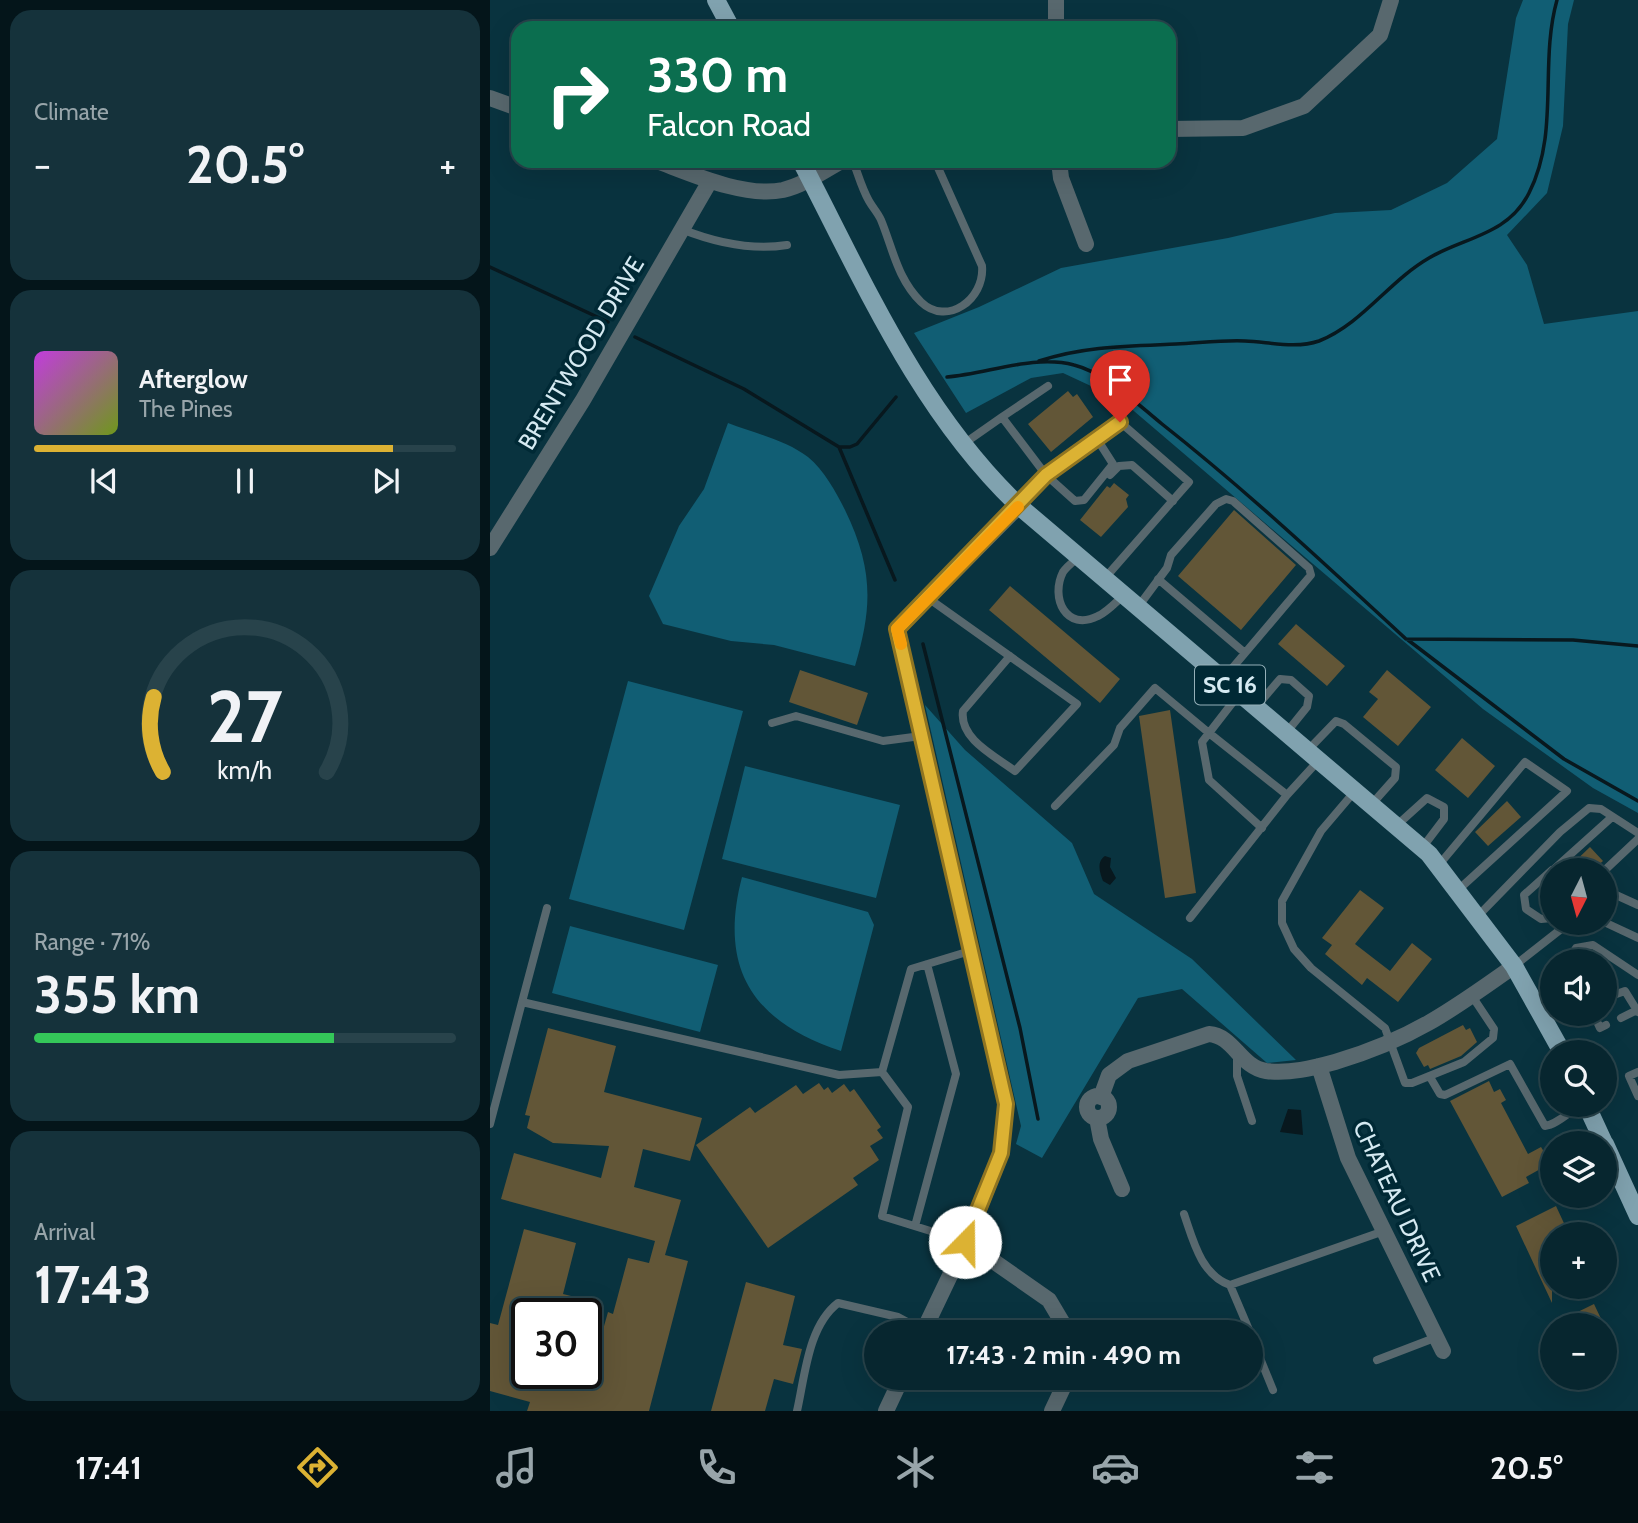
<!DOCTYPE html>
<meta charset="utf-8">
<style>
:root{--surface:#07262f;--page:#15323b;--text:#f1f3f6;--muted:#98a5aa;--line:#28434b;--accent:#dcb233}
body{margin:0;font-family:Cabin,sans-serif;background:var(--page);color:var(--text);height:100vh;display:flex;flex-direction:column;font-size:26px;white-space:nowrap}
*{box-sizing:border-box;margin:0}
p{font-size:23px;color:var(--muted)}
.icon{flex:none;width:38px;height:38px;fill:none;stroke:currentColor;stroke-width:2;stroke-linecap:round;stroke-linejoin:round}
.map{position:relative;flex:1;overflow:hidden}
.panel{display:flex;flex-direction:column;gap:10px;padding:10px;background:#04151a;width:490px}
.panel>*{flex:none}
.top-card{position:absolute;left:21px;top:21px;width:665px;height:147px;border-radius:21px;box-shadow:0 7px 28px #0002,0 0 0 2px var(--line);background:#0b6e4f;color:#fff;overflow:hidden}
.needle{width:46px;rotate:186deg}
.controls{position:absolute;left:1050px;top:858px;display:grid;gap:14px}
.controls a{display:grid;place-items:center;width:77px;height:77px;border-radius:50%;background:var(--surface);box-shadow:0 7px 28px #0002,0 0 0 2px var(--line);font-size:35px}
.speed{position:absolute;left:21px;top:1298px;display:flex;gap:14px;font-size:35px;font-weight:700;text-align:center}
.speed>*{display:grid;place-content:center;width:91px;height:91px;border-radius:50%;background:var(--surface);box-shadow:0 7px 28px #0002,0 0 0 2px var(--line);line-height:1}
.speed .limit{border:4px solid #111;border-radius:10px;background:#fff;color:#111}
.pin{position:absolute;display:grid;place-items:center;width:60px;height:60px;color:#fff;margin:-72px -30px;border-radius:50% 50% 50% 0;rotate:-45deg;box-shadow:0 0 7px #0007}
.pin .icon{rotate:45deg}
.me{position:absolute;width:77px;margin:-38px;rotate:22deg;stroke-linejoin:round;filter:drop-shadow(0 0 5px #0008)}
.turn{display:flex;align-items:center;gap:24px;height:147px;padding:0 21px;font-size:32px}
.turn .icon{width:91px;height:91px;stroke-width:2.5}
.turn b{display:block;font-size:49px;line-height:60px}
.big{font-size:52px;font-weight:800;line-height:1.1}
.panel .widget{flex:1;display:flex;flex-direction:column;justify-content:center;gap:10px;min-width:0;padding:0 24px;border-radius:21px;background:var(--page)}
.panel .dial{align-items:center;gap:0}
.dial svg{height:182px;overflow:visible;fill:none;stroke:var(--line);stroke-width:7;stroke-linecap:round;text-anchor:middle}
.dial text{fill:var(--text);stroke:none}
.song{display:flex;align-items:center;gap:21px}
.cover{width:84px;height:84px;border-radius:10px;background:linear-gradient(135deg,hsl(290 70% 55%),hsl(80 70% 35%))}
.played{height:7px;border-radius:4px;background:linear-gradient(90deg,var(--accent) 85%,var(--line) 85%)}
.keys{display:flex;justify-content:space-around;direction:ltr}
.heat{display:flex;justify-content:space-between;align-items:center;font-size:38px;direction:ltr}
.charge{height:10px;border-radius:5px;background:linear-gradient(90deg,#34c759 71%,var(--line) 0)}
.trip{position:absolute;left:374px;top:1320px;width:399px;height:70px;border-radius:35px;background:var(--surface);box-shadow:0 7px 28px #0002,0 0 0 2px var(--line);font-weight:800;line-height:70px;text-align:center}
.menu{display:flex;height:112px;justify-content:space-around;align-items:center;background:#030f13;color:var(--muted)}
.menu .icon{width:49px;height:49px}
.menu .on{color:var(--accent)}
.menu b{font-size:32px;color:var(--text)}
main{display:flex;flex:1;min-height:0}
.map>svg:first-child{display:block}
</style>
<main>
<section class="panel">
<div class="widget"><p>Climate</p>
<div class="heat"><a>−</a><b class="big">20.5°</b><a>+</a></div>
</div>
<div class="widget">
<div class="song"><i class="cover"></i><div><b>Afterglow</b><p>The Pines</p></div></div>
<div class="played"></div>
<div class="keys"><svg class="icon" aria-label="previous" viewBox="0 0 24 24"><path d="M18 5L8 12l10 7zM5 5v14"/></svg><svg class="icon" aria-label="pause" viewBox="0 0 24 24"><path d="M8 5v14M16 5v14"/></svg><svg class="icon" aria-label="next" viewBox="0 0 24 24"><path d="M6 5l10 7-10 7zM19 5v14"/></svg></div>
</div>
<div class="widget dial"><svg viewBox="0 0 100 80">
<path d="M14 69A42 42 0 1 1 86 69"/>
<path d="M14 69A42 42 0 0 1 10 36" stroke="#dcb233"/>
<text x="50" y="56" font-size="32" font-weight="700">27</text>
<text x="50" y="72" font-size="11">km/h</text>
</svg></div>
<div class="widget"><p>Range · 71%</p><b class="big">355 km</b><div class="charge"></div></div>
<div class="widget"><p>Arrival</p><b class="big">17:43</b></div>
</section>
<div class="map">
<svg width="1148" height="1411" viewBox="0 0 1148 1411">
<rect width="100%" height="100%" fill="#09333f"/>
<path fill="#115e74" d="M1033 0H1084L1078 24 1073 126 1057 193 1017 235 1037 265 1054 324 1148 311V813L1103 788 993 709 631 400 573 373 541 378 476 413 424 333 489 307 571 268 738 238 845 213 901 210 957 183 1007 139 1026 18Z
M238 423C264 433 296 440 318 457 334 470 346 492 355 510 383 568 383 606 365 666L284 645 241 641 173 624 159 596 189 526 214 489Z
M138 681 253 711 194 930 79 899Z
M435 705 475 750 582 843 604 894 702 959 806 1060 777 1063 692 989 648 998 552 1158 526 1144 531 1126Z
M255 766 410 805 386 898 232 859Z
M252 877 378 912 384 925 351 1051C263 1022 228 969 252 877Z
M80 926 228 965 210 1032 62 993Z"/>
<path fill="#08181e" d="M615 856 621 858 620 867 626 878 620 885 613 881C610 873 606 862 615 856Z
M798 1109 811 1110 813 1135 790 1132Z"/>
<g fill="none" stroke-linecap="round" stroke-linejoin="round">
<path stroke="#08181e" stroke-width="3.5" d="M0 267 118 322
M145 337 254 389 349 447H360L367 444 406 397
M549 361C594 346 639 346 686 344 709 343 732 340 755 341 779 342 806 349 829 341 872 324 899 281 939 258 975 237 1018 235 1039 193 1070 132 1049 64 1067 0
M457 377C497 374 544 354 584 365 616 373 646 403 672 424 757 491 836 565 916 639L1083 640 1148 646
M349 447 405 580
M918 640 1074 759 1148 801
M433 644 530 1028 548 1119"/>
</g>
<path fill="#625637" d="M578 391 583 397 587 394 603 417 561 452 538 424Z
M624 483 639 495 636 499 638 507 611 537 590 520 617 486 620 488Z
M744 510 806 565 751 630 688 576Z
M520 586 630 679 610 703 499 610Z
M806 624 855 666 837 686 788 644Z
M310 670 378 693 367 725 299 702Z
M897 670 941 707 908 746 873 717 888 699 879 692Z
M680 710 706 893 675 898 649 716Z
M972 738 1005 766 978 798 945 770Z
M1017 801 1031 817 998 846 985 832Z
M1100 847 1113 861 1103 870H1076Z
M870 890 894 908 865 944 900 971 922 943 942 959 908 1002 877 978 872 985 835 954 842 945 832 938Z
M973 1025 976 1030 980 1028 987 1042 971 1056 940 1069 938 1065 934 1067 926 1053 929 1048Z
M58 1028 126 1046 114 1092 212 1118 200 1161 153 1149 144 1187 191 1200 175 1255 198 1261 159 1411H37L40 1402 0 1391V1323L8 1325 34 1229 86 1243 73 1294 81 1296 76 1314H37V1374H59L104 1386 113 1353 107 1351 118 1312 123 1314 138 1258 159 1263 165 1241 11 1199 24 1153 111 1178 119 1146 63 1143 37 1128 40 1116 35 1115Z
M999 1081 1004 1092 1010 1089 1016 1100 1011 1103 1038 1154 1051 1147 1061 1163 1036 1177 1039 1183 1012 1197 960 1101Z
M329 1083 334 1090 338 1087 342 1093 354 1084 360 1092 364 1089 391 1127 387 1130 393 1138 380 1146 389 1160 363 1178 368 1185 278 1248 206 1145 260 1107 265 1113 306 1085 313 1094Z
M1066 1206 1079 1234H1062V1303L1026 1226Z
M256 1282 305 1296 293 1345 312 1349 303 1384 284 1379 275 1411H221Z
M1104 1304 1114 1325H1061Z"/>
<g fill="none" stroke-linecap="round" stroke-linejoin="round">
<path stroke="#58686e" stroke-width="8" d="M363 161C368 174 372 189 379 201 383 208 388 213 391 220 403 249 407 278 431 302 457 327 495 299 492 266L445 161
M191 229C224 242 261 251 297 245
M512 417 558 386
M607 439 623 464 594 500 585 501 556 475 630 422 699 482 615 578
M472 445 512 417 556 475 529 506
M620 475 629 466 642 465 683 501
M589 557C584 561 577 566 573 572 560 598 576 632 608 616 617 612 626 602 634 595
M668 579 755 653
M438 598 587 704 525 771C505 756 469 739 473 711L520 656
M648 607 677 568 681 555 726 504 736 499 743 501 819 568 821 575 733 679
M750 693 719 733 797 795 829 760
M766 707 790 679 801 680 819 696 817 707 796 733
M282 723 306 716 393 741 431 736
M818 750 846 721 854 724 906 767 905 778 881 805
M865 791 831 831 792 901V923L804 949 821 968 895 1028 915 1083H922L974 1062 1003 1038 1004 1029 982 996
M565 806 624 745 630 728 665 688 719 733 712 742 719 780 772 828
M906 826 937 798 954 807V819L932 848
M948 866 1035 762 1077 791 967 891
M1062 870 1034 895 1036 909 1051 919 1062 918
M1063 870 1122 817
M1115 870 1148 839
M1115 890 1148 905
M57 908 32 1002 349 1075 392 1072
M987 917 1070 832 1099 808 1111 809 1148 833
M700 918 797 795
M1114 922 1148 938
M1078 961 1086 948 1103 945 1148 975
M1024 966 1075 926 1100 922
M1115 998 1135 991 1148 1012
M1103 1013 1110 1028 1116 1025
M1131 1018 1147 1010
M747 1055V1076L762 1121
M1148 1072 1139 1076 1148 1096
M940 1077 950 1094 955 1095 1020 1064 1055 1126C1067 1125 1081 1110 1093 1104
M0 1124 32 1002
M694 1214C703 1240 711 1275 740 1285L894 1231
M425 1226 466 1074 437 964
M476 1242 392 1216 418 1107 392 1072 421 969 480 951
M740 1285 760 1332
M761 1336 783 1390
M887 1360 947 1337
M307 1411C315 1376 318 1326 348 1303L408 1317 434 1331"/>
<path stroke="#58686e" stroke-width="16" d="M566 28V0
M0 98 28 108
M679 129 753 128 814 106 890 35 901 0
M167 161C202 174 255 198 293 190 314 185 333 171 352 161
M569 161 571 178 596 244
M0 548 93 400 220 181
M829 1066 858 1158 953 1351
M597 1107a11 11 0 1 1 22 0a11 11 0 1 1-22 0Z
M611 1097 619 1075 638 1061 719 1034C744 1036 750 1067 776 1071 799 1074 823 1068 845 1062 920 1040 961 1011 1024 966
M607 1118 611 1139 632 1189
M476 1242 559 1300 578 1332
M433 1332 476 1242 511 1153 516 1104 407 629 529 506
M396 1411 412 1377
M562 1411 578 1377"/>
<path stroke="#80a2af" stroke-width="18" d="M226 0 241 28
M311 161C374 282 429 411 529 506L939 854 1024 966 1072 1052
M1096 1104 1114 1143
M1115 1144 1148 1216"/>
</g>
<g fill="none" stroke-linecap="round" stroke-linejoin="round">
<defs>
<path id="route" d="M475 1242 511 1153 516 1104 407 629 556 475 630 422"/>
</defs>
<use href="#route" stroke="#8f7421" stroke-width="18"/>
<use href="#route" stroke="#dcb233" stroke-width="12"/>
<path stroke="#f59e0b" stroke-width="12" d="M411 644 407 629 528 507"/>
</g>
<g text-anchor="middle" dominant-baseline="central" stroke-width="7" stroke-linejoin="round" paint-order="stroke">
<rect fill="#002935" stroke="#95b0b9" stroke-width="2" x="705" y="665.5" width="70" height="39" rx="5"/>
<g font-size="23" font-weight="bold" fill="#d5eaf2">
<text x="740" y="685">SC 16</text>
</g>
<g font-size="24" fill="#d5eaf2" stroke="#002935">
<text transform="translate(91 353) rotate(-59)">BRENTWOOD DRIVE</text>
<text transform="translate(907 1201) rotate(65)">CHATEAU DRIVE</text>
</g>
</g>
</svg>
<div class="controls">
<a><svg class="needle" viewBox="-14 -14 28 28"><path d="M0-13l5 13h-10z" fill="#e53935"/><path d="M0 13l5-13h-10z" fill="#98a5aa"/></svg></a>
<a><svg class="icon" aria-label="sound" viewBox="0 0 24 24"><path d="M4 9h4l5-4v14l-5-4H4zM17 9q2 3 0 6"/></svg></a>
<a><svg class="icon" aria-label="search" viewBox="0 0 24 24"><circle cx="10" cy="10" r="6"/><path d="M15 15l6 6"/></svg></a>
<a><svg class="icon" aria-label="layers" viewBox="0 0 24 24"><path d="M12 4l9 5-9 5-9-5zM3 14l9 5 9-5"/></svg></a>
<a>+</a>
<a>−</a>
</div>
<div class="speed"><div class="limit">30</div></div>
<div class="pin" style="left:630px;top:422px;background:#d93025"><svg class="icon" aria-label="arrive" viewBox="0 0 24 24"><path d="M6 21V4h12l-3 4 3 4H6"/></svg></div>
<svg class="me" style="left:475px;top:1242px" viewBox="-20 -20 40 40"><circle r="19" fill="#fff"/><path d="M0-13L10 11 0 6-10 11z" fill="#dcb233"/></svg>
<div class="trip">17:43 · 2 min · 490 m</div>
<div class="top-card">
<div class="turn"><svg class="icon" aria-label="right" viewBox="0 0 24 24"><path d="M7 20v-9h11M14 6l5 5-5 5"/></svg><div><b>330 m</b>Falcon Road</div></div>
</div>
</div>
</main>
<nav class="menu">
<b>17:41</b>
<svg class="icon on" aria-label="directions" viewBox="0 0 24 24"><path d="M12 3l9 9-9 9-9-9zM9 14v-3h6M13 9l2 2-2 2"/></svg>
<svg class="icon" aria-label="music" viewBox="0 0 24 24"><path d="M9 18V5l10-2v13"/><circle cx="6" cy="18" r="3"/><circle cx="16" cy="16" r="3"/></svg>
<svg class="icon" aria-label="phone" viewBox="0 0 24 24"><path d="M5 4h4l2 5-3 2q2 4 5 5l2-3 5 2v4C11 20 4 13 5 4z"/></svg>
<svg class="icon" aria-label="climate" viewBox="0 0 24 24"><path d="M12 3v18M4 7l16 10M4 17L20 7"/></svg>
<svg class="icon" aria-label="car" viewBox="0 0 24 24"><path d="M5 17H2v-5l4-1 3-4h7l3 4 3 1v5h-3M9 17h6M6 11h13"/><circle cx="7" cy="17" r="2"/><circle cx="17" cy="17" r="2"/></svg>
<svg class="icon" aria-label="filters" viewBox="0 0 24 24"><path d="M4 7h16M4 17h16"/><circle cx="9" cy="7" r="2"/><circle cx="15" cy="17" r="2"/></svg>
<b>20.5°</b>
</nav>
